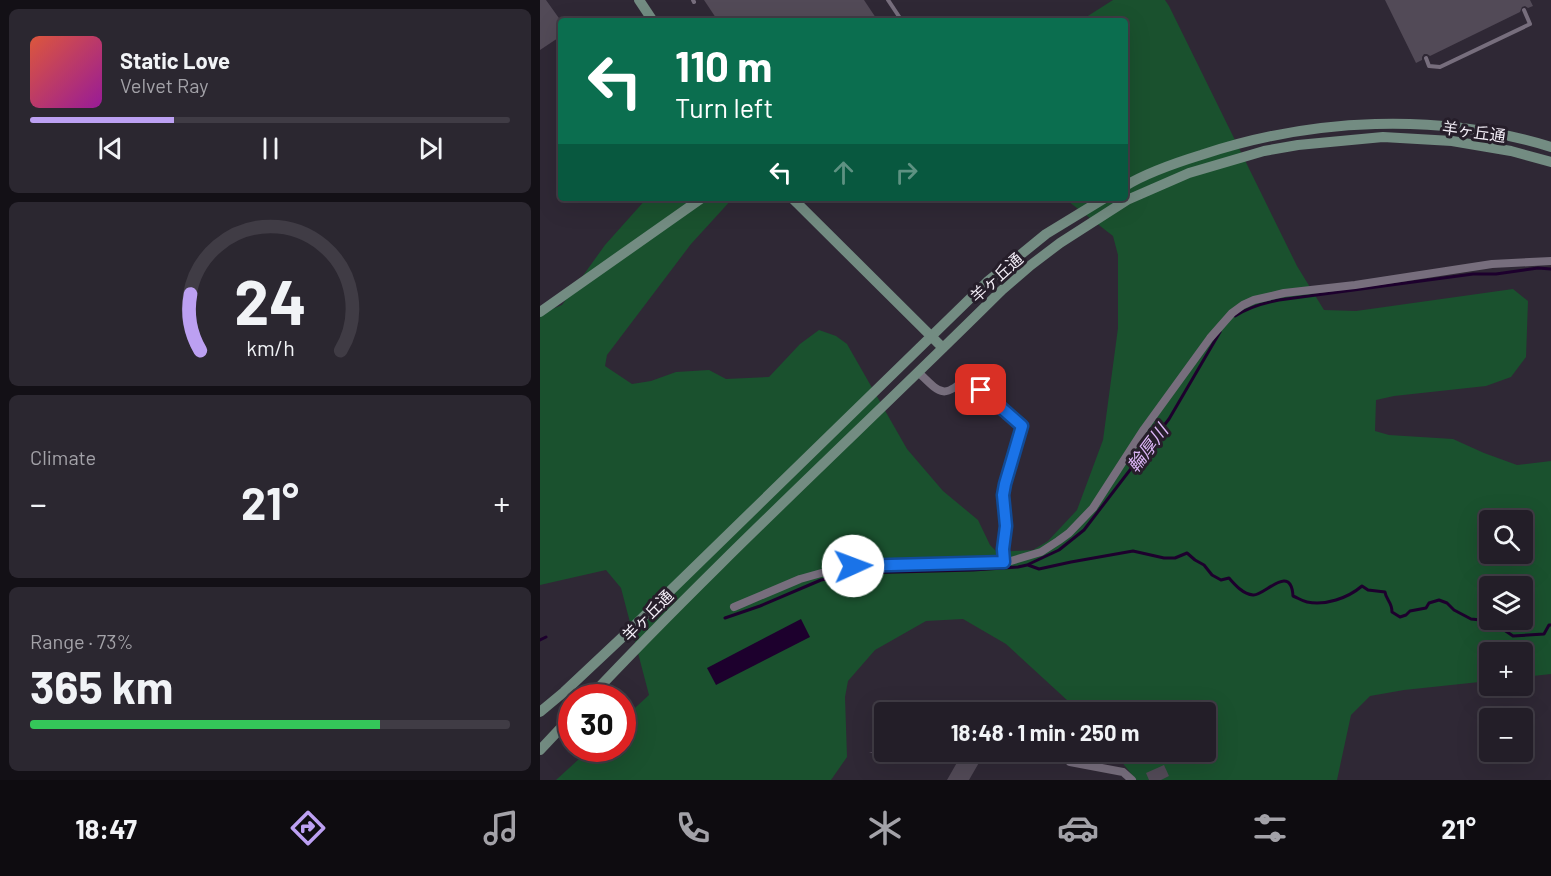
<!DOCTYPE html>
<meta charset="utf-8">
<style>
:root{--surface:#231e28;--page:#2b2730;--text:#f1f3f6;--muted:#a3a2a8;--line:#403c45;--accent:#bca0f2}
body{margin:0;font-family:Barlow,"Noto Sans JP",sans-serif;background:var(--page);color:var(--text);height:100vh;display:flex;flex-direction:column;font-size:22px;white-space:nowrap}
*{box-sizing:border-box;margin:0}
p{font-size:20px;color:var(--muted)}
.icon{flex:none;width:33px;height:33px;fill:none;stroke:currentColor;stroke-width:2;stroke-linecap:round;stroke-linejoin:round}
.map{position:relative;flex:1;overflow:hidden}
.sheet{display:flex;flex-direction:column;gap:9px;padding:9px;background:#131016;width:540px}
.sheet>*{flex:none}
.banner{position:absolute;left:18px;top:18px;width:570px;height:183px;border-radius:6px;box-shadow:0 6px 24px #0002,0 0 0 2px var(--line);background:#0b6e4f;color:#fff;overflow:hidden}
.tools{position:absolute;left:939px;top:510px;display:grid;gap:12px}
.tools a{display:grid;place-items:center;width:54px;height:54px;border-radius:6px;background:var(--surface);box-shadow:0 6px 24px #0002,0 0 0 2px var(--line);font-size:30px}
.speed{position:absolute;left:18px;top:684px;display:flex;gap:12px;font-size:30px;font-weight:700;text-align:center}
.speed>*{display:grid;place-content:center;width:78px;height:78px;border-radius:50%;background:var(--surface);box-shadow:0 6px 24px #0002,0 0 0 2px var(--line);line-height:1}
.speed .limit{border:9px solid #d22;background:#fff;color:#111}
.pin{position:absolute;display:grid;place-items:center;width:51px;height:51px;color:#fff;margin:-26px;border-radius:12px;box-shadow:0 3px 9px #0006}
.me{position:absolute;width:66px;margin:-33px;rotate:88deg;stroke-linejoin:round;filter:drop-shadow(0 0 4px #0008)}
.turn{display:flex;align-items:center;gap:21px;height:126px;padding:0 18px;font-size:27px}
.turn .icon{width:78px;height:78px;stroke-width:2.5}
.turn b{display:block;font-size:42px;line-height:51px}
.lanes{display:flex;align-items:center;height:57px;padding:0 18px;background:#0003;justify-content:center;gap:30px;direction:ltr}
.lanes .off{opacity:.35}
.big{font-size:45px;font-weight:700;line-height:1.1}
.sheet .card{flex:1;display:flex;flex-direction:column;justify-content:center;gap:9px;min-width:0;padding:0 21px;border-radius:9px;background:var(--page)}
.sheet .dial{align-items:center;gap:0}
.dial svg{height:156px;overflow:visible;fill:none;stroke:var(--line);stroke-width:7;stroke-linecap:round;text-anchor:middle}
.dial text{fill:var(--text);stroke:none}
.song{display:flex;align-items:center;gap:18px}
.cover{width:72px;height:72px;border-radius:9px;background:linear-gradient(135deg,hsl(10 70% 55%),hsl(300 70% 35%))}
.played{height:6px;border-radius:3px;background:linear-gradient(90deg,var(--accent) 30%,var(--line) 30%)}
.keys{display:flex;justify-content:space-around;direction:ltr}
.heat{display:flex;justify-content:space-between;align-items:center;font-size:33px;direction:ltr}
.charge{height:9px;border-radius:4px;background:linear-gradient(90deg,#34c759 73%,var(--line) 0)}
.trip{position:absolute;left:334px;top:702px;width:342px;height:60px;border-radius:6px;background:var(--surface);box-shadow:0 6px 24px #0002,0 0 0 2px var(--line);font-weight:700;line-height:60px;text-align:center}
.menu{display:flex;height:96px;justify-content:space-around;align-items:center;background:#0e0c10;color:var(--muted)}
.menu .icon{width:42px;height:42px}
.menu .active{color:var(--accent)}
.menu b{font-size:27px;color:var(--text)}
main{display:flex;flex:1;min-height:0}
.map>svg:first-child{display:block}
</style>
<main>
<section class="sheet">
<div class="card">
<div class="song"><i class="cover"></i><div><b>Static Love</b><p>Velvet Ray</p></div></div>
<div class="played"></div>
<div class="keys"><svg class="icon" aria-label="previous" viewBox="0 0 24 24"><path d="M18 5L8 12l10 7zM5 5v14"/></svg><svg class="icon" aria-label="pause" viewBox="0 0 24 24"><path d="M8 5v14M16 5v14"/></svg><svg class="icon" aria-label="next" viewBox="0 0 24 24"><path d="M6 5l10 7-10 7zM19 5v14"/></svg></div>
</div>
<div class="card dial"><svg viewBox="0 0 100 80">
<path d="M14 69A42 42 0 1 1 86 69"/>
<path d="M14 69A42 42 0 0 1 9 40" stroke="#bca0f2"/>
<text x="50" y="56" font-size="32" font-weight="700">24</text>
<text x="50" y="72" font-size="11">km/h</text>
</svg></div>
<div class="card"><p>Climate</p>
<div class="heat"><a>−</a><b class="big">21°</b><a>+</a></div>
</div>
<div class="card"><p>Range · 73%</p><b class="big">365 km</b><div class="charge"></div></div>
</section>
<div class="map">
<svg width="1011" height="780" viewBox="0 0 1011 780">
<rect width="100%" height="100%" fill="#2f2835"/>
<path fill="#1a512e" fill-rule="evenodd" d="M573 0H625L629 6 757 266 784 310 816 311 973 289 988 301 986 357 971 377 946 386 854 396 836 400 835 431 849 435 913 439 944 453 977 465 1011 461V674L983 677 982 652H950L949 681 864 690 830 696 811 715 797 780H596L574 752H666V712H540L466 644 423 619 386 621 335 650 308 681 305 697 307 757 291 780H16L50 749 82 748 83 719 109 695 81 588 66 570 0 585V314L22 305 65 245 107 198H193L151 244 67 355 65 366 92 384 111 381 136 372 169 370 186 379 229 377 260 344 279 330 296 336 307 344 367 449 403 491 438 520 450 545 457 552 493 550 508 541 537 510 563 440 578 328V255L573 236 524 198H585V21H540ZM950 520H982V554H950ZM950 586H982V620H950Z"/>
<path fill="#1d002d" d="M261 619 270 637 176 685 167 668Z"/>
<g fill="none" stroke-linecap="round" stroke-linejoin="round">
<path stroke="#1d002d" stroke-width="3" d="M695 316C709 307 723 303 739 300L933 274H956L998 268 1011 269
M488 565 499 569 531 562 593 551 624 558H635L647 553 655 560 664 565 672 575 681 580 689 578C695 585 703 594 713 595 723 597 751 562 753 596 758 598 762 601 767 602 785 606 808 598 822 586L828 590 845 592C846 600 852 602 852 612L860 617 866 615 870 611 886 608 889 603 899 600 907 603 914 610 931 619 951 621 973 636 1004 634 1009 625H1011
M185 618 220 606 281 580 319 573 433 570 478 567 487 565 519 550 544 530 629 419 680 332
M0 640 6 637"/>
</g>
<path fill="#524a57" d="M0 0H6L21 21V36L0 50Z
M164 0H324L338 21H178Z
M845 0H990L993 6 988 8 985 6 982 7 980 12 890 56 887 54H884L882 57V60L876 63Z
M345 742V752H360L353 761 329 752H338Z
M423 752H439L444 754 429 780H407Z
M624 765 629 776 621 780H609L606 773Z"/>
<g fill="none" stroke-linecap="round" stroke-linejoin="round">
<path stroke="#776e7d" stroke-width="4" d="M153 0 154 2
M348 0 362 21
M886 58 889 66 900 67 990 24 984 10"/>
<path stroke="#776e7d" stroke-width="8" d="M378 372C399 392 403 401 427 377L482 426 465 484 463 495 466 526 463 549 464 563
M194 607 260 579 285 572 313 566 464 563 501 552 518 541 529 533 553 508 604 429 670 338 692 313 703 305 714 300 744 293 815 285 952 264 1011 261
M530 762 583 772 592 780"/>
<path stroke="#738c82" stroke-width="10" d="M99 0 113 21
M585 186C608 172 635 163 661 155 772 118 898 112 1011 147
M252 198 403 348
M0 312 162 198
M49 698C182 557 325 426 462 290L491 265 520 243 587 200 649 173 724 151 758 145 843 137 912 141 971 151 1011 162
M0 712 24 692 90 630 447 282 506 234 565 198
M0 750 32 716"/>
</g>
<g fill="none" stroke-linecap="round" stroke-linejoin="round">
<defs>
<path id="route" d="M313 566 464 562 463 549 466 526 463 495 465 484 482 426 441 390"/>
</defs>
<use href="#route" stroke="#114b97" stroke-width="15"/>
<use href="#route" stroke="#1a73e8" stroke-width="10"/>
</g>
<g text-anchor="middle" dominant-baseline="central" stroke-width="6" stroke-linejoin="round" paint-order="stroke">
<g font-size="16" fill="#f2edf6" stroke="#261e2a">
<text transform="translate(934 131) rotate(8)">羊ヶ丘通</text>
<text transform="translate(456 277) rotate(-42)">羊ヶ丘通</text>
<text transform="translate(107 615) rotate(-45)">羊ヶ丘通</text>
</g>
<g font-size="18" font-style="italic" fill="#dcb6f7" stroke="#261e2a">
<text transform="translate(607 448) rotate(-53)">輪厚川</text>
</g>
</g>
</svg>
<div class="tools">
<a><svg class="icon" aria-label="search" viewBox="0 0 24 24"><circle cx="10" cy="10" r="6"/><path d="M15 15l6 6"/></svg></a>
<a><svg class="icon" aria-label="layers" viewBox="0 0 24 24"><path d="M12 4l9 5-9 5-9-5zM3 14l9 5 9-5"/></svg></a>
<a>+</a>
<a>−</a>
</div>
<div class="speed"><div class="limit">30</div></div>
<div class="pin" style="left:441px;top:390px;background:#d93025"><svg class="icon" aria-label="arrive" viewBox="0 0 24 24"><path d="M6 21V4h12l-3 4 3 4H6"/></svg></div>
<svg class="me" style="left:313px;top:566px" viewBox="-20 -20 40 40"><circle r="19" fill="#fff"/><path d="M0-13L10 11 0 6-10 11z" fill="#1a73e8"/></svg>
<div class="trip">18:48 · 1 min · 250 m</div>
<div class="banner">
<div class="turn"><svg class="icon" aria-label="left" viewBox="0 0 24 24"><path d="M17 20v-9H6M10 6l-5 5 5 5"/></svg><div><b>110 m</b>Turn left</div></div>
<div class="lanes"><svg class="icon" aria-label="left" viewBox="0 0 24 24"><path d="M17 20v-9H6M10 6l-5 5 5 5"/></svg><svg class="icon off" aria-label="ahead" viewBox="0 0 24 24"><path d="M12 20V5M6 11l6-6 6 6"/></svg><svg class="icon off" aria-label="right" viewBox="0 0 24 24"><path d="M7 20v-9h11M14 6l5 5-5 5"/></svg></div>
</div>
</div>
</main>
<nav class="menu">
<b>18:47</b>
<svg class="icon active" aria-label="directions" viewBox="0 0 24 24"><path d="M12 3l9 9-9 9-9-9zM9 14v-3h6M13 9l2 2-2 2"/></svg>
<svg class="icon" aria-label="music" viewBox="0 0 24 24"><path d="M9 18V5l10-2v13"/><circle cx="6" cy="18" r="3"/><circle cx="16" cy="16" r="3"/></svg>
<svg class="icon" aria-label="phone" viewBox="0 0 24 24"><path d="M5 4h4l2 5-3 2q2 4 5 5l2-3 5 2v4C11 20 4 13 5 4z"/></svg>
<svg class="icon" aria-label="climate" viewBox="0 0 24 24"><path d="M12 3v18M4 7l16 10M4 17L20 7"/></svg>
<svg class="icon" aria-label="car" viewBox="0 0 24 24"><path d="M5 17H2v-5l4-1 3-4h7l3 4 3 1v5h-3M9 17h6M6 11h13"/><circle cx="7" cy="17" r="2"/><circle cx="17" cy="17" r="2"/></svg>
<svg class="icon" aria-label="filters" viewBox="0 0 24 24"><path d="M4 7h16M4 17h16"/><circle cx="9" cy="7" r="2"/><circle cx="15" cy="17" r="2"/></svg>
<b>21°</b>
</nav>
